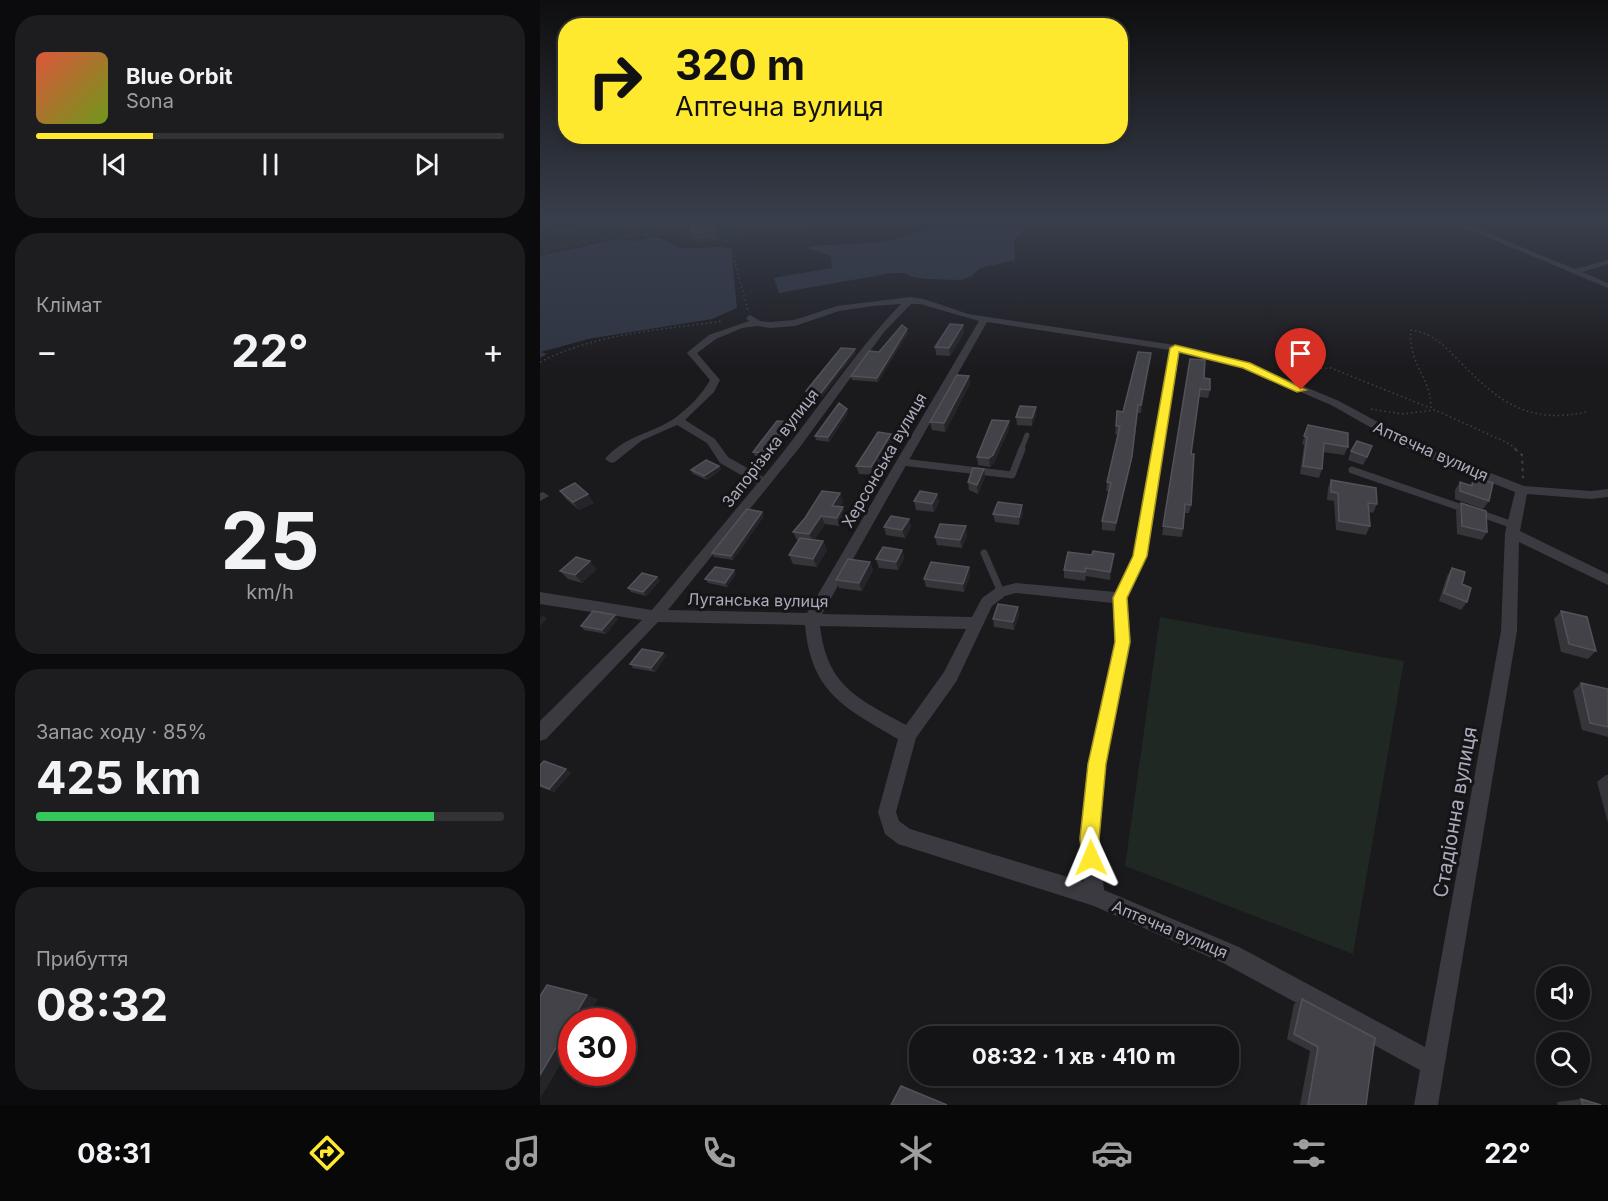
<!DOCTYPE html>
<html lang="uk">
<meta charset="utf-8">
<style>
:root{--surface:#141315;--page:#1d1c1e;--text:#f1f3f6;--muted:#9d9ea0;--line:#333234;--accent:#ffe92e}
body{margin:0;font-family:Inter,sans-serif;background:var(--page);color:var(--text);height:100vh;display:flex;flex-direction:column;font-size:22px;white-space:nowrap}
*{box-sizing:border-box;margin:0}
p{font-size:20px;color:var(--muted)}
.icon{flex:none;width:33px;height:33px;fill:none;stroke:currentColor;stroke-width:2;stroke-linecap:round;stroke-linejoin:round}
.map{position:relative;flex:1;overflow:hidden}
.details{display:flex;flex-direction:column;gap:15px;padding:15px;background:#0b0a0c;width:540px}
.details>*{flex:none}
.hud{position:absolute;left:18px;top:18px;width:570px;height:126px;border-radius:24px;box-shadow:0 3px 9px #0003,0 0 0 2px var(--line);background:#ffe92e;color:#111;overflow:hidden}
.controls{position:absolute;left:996px;top:966px;display:grid;gap:12px}
.controls a{display:grid;place-items:center;width:54px;height:54px;border-radius:50%;background:var(--surface);box-shadow:0 3px 9px #0003,0 0 0 2px var(--line);font-size:30px}
.speed{position:absolute;left:18px;top:1008px;display:flex;gap:12px;font-size:30px;font-weight:700;text-align:center}
.speed>*{display:grid;place-content:center;width:78px;height:78px;border-radius:50%;background:var(--surface);box-shadow:0 3px 9px #0003,0 0 0 2px var(--line);line-height:1}
.speed .limit{border:9px solid #d22;background:#fff;color:#111}
.pin{position:absolute;display:grid;place-items:center;width:51px;height:51px;color:#fff;margin:-62px -26px;border-radius:50% 50% 50% 0;rotate:-45deg;box-shadow:0 0 6px #0007}
.pin .icon{rotate:45deg}
.me{position:absolute;width:66px;margin:-33px;rotate:359deg;stroke-linejoin:round;filter:drop-shadow(0 0 4px #0008)}
.turn{display:flex;align-items:center;gap:21px;height:126px;padding:0 18px;font-size:27px}
.turn .icon{width:78px;height:78px;stroke-width:2.5}
.turn b{display:block;font-size:42px;line-height:51px}
.big{font-size:45px;font-weight:700;line-height:1.1}
.details .card{flex:1;display:flex;flex-direction:column;justify-content:center;gap:9px;min-width:0;padding:0 21px;border-radius:24px;background:var(--page)}
.details .dial{align-items:center;gap:0}
.dial b{font-size:78px;line-height:1}
.song{display:flex;align-items:center;gap:18px}
.cover{width:72px;height:72px;border-radius:9px;background:linear-gradient(135deg,hsl(10 70% 55%),hsl(80 70% 35%))}
.played{height:6px;border-radius:3px;background:linear-gradient(90deg,var(--accent) 25%,var(--line) 25%)}
.keys{display:flex;justify-content:space-around;direction:ltr}
.heat{display:flex;justify-content:space-between;align-items:center;font-size:33px;direction:ltr}
.charge{height:9px;border-radius:4px;background:linear-gradient(90deg,#34c759 85%,var(--line) 0)}
.trip{position:absolute;left:369px;top:1026px;width:330px;height:60px;border-radius:24px;background:var(--surface);box-shadow:0 3px 9px #0003,0 0 0 2px var(--line);font-weight:700;line-height:60px;text-align:center}
.dock{display:flex;height:96px;justify-content:space-around;align-items:center;background:#080808;color:var(--muted)}
.dock .icon{width:42px;height:42px}
.dock .active{color:var(--accent)}
.dock b{font-size:27px;color:var(--text)}
main{display:flex;flex:1;min-height:0}
.map>svg:first-child{display:block}
</style>
<main>
<section class="details">
<div class="card">
<div class="song"><i class="cover"></i><div><b>Blue Orbit</b><p>Sona</p></div></div>
<div class="played"></div>
<div class="keys"><svg class="icon" aria-label="previous" viewBox="0 0 24 24"><path d="M18 5L8 12l10 7zM5 5v14"/></svg><svg class="icon" aria-label="pause" viewBox="0 0 24 24"><path d="M8 5v14M16 5v14"/></svg><svg class="icon" aria-label="next" viewBox="0 0 24 24"><path d="M6 5l10 7-10 7zM19 5v14"/></svg></div>
</div>
<div class="card"><p>Клімат</p>
<div class="heat"><a>−</a><b class="big">22°</b><a>+</a></div>
</div>
<div class="card dial"><b>25</b><p>km/h</p></div>
<div class="card"><p>Запас ходу · 85%</p><b class="big">425 km</b><div class="charge"></div></div>
<div class="card"><p>Прибуття</p><b class="big">08:32</b></div>
</section>
<div class="map">
<svg width="1068" height="1105" viewBox="0 0 1068 1105">
<rect width="100%" height="100%" fill="#1a191c"/>
<path fill="#1f2822" d="M0 218H398L161 243 135 235 56 240 0 252Z
M620 617 864 661 813 954 585 866Z"/>
<path fill="#2e3442" d="M432 218H507L487 227 474 240 475 260 440 268 432 276 421 280 387 279 372 277 365 273H352L239 293 234 278 292 268 291 256 267 248 274 246 344 242Z
M112 237C124 237 132 247 144 248 160 250 175 244 191 249L197 308 172 319 48 339 1 352 7 354 0 358V256L78 239 98 241Z"/>
<g fill="none" stroke-linecap="round" stroke-linejoin="round">
<path stroke="#404048" stroke-width="1.5" stroke-dasharray="1.5 3" stroke-linecap="butt" d="M183 223V237L190 245 208 310
M0 234 47 226
M0 253 63 239 99 235H135L161 242 183 237
M0 362C57 333 120 330 183 321
M770 380 775 369 791 368 890 408
M891 408C891 377 867 362 871 330 896 334 906 348 923 365 961 404 991 424 1046 412
M831 409 862 414 895 410 970 444 977 450"/>
<path stroke="#404048" stroke-width="2" stroke-dasharray="3 4.5" stroke-linecap="butt" d="M975 449 982 455 983 478"/>
<path stroke="#3b3a41" stroke-width="4" d="M55 224 103 218"/>
<path stroke="#3b3a41" stroke-width="5" d="M481 450 487 435"/>
<path stroke="#3b3a41" stroke-width="7" d="M362 462 472 475 482 449
M812 470 925 509
M939 513 973 525
M444 553 461 592"/>
<path fill="#3b3a41" fill-rule="evenodd" d="M902 218H911L1035 269 1068 260V264L1042 272 1068 283V288Z
M370 297 384 299 428 314 635 345 710 364 799 401 884 447 984 486 1051 491 1068 489V497L1051 499 987 494 980 531 1068 574V585L979 542 977 631 898 1105H874L880 1070 683 963 554 906 358 844 345 834 338 812 358 739C305 708 271 693 265 625L118 622 6 739 0 741V721L102 620 0 604V592L112 610 217 484 180 463 167 443 137 425 101 441 75 462 71 463 65 459C85 435 112 434 135 418 147 409 163 394 170 380L147 353 149 351 169 335 209 321 206 318 210 315 220 321 230 322 254 320 297 306ZM361 304C310 357 270 421 223 477L188 457 175 439 145 420 174 392 180 380 157 353 176 339 202 328 217 326 230 328 255 326 299 311 333 306ZM371 304H380L439 321 267 613 128 610 260 447 344 332ZM447 322 630 350 593 556 576 592 476 583 456 588 442 598 432 617 282 614ZM639 352 704 368 791 405 876 453 975 492 965 533 961 631 885 1047 699 947 564 890 559 839 566 764 591 642 587 598 607 556ZM476 593 573 603 575 642 548 764 539 839 544 882 370 829 359 821 356 812 376 738 416 682 452 606 465 596ZM280 626 426 629 404 672 366 725C317 698 287 686 280 626Z
M3 492 9 496 0 501V493Z"/>
</g>
<path fill="#36353a" d="M181 220 176 238 154 239 151 232Z
M423 325 424 333 410 356 396 355 395 347Z
M367 329 368 333 338 382 312 380 311 376 339 352Z
M316 353 282 397 268 395 266 391Z
M611 353 601 413H598L591 464 575 531 562 530V521L569 491H566L567 482 578 435 575 434 576 426Z
M650 359 664 378 670 390 668 398 659 397 651 454V505L649 513H645L642 537 622 535Z
M429 376 430 384 405 432 392 430 390 422Z
M496 407V415L492 426 477 425 476 417Z
M308 413 289 442 276 440 275 436Z
M469 421V429L454 463 450 467 438 465 437 457Z
M768 425 808 447 804 455 783 452 782 469 779 478 760 474 764 445 762 444Z
M252 426 229 457 215 456 213 452Z
M351 434 353 442 334 475 319 474 316 466Z
M811 451 829 454 823 465 808 460Z
M179 466 181 470 167 480 153 474 151 470Z
M444 469 445 477 438 494 429 490 428 482Z
M934 477 949 501 943 509 915 499V490L920 482 930 485Z
M791 480 837 504 833 513 829 512 830 526 826 535 796 530 794 501 787 500 788 488Z
M20 491 54 503 39 510 26 499Z
M300 493 303 502 299 507 306 515 300 526 285 524 274 540 283 541 287 550 277 567 253 564 249 555 259 540H257L253 532Z
M397 494 399 502 394 512 376 510 374 501Z
M921 503 947 532 942 540 917 534 916 511Z
M483 513 479 525 455 522 453 514Z
M224 516 193 560 174 557 172 553Z
M369 519 371 527 365 538 346 535 344 527Z
M427 535 422 548 397 545 395 537Z
M362 550 364 558 358 570 339 568 336 559Z
M330 562 333 570 322 591 299 588 296 580Z
M573 562 570 580 546 576 545 581 524 578V570Z
M429 567 430 575 424 592 386 587 384 579Z
M912 568 922 584 927 602 921 610 899 601 907 576Z
M57 569 42 583 28 579 20 571Z
M194 570 196 574 187 587 168 583 165 579Z
M117 577 120 581 106 596 91 592 88 588Z
M478 607 479 615 474 630 454 627 453 619Z
M1021 611 1056 651 1048 659 1021 652 1014 619Z
M78 619 66 634 44 630 41 626Z
M123 653 126 656 115 672 93 668 90 664Z
M1041 683 1068 689V737L1042 730 1033 691Z
M0 765 31 773 14 792 0 787Z
M1066 775H1068V823L1057 782Z
M762 999 826 1105H760L770 1051 747 1039 754 1004Z
M1041 1099 1061 1105H1018L1017 1102Z"/>
<path fill="#252428" d="M178 218H180L181 220 176 238 173 231Z
M423 325 424 333 410 356 409 348Z
M367 329 368 333 338 382 337 378Z
M315 349 316 353 282 397 281 393Z
M611 353 610 361 601 413V405Z
M429 376 430 384 405 432 404 423Z
M598 405 591 464 575 531 576 523Z
M496 407V415L492 426V418Z
M307 409 308 413 289 442 288 437Z
M469 421V429L454 463 450 467 449 458Z
M250 422 252 426 229 457 227 453Z
M351 434 353 442 334 475 331 467Z
M179 466 181 470 167 480 164 476Z
M444 469 445 477 438 494 437 485Z
M300 493 303 502 295 514 292 506Z
M48 494 54 503 39 510 33 502Z
M397 494 399 502 394 512 392 504Z
M482 505 483 513 479 525V517Z
M303 507 306 515 300 526 297 518Z
M222 512 224 516 193 560 191 556Z
M281 516 285 524 273 542 269 534Z
M369 519 371 527 365 538 362 530Z
M426 526 427 535 422 548 420 540Z
M283 541 287 550 277 567 273 559Z
M362 550 364 558 358 570 356 562Z
M574 554 573 562 570 580V572Z
M50 561 57 569 42 583 35 575Z
M330 562 333 570 322 591 319 583Z
M429 567 430 575 424 592 423 584Z
M194 570 196 574 187 587 185 583Z
M117 577 120 581 106 596 103 592Z
M478 607 479 615 474 630 473 622Z
M3 615 7 619 0 626V618Z
M75 615 78 619 66 634 62 630Z
M123 653 126 656 115 672 111 668Z
M26 769 31 773 14 792 9 789Z
M47 995 58 999 45 1022H32Z
M32 1022V1045L0 1099V1075Z"/>
<path fill="#424248" stroke="#53525a" stroke-width="1.5" d="M152 218H178L173 231 151 232Z
M410 324 423 325 409 348 395 347Z
M362 325 367 329 337 378 311 376 329 351 339 352Z
M301 348 315 349 281 393 266 391Z
M598 352 611 353 601 405H598L592 456 576 523 562 521 571 483 567 482 580 426H576L577 411 583 412Z
M650 359 665 360 664 378 670 379V390L660 389 651 454H654L651 505 645 504 643 529 623 526Z
M417 375 429 376 404 423 390 422Z
M299 403 307 409 288 437 275 436Z
M480 406 496 407 492 418 476 417Z
M452 420 469 421 453 455 449 458 437 457Z
M237 421 250 422 227 453 213 452Z
M768 425 808 433V447L784 443 782 469 763 466 767 437 764 436Z
M338 432 351 434 331 467 316 466Z
M817 441 832 446 827 457 811 451Z
M166 460 179 466 164 476 151 470Z
M433 468 444 469 437 485 428 482Z
M934 477 953 483 949 501 920 491V482L932 486Z
M791 480 836 488 837 504 828 503 830 526 799 521 798 493 791 492Z
M35 483 48 494 33 502 20 491Z
M282 491 300 493 292 506 303 507 297 518 281 516 269 534 253 532 265 518Z
M380 491 397 494 392 504 374 501Z
M458 502 482 505 479 517 453 514Z
M921 503 946 511 947 532 922 526Z
M207 509 222 512 191 556 172 553Z
M351 516 369 519 362 530 344 527Z
M400 524 426 526 420 540 395 537Z
M260 538 283 541 273 559 249 555Z
M343 547 362 550 356 562 336 559Z
M553 551 574 554 570 572 546 568 545 572 524 570 528 552 552 555Z
M36 557 50 561 35 575 20 571Z
M308 559 330 562 319 583 296 580Z
M391 562 429 567 423 584 384 579Z
M175 567 194 570 185 583 165 579Z
M912 568 925 572 922 584 931 588 927 602 904 593Z
M102 573 117 577 103 592 88 588Z
M458 604 478 607 473 622 453 619Z
M53 611 75 615 62 630 41 626Z
M1021 611 1047 617 1056 651 1029 644Z
M102 649 123 653 111 668 90 664Z
M1041 683 1068 689V727L1050 723Z
M4 761 26 769 9 789 0 785V765Z
M7 985 47 995 0 1075V996Z
M762 999 835 1038 826 1105H768L778 1047 754 1034Z
M361 1086 407 1105H351Z
M1041 1099 1061 1105H1043Z"/>
<linearGradient id="sky" x2="0" y2="1"><stop stop-color="#0e0e0f"/><stop offset="0.59" stop-color="#383e4b"/><stop offset="1" stop-color="#383e4b" stop-opacity="0"/></linearGradient>
<rect width="1068" height="372" fill="url(#sky)"/>
<path fill="#ffe92e" stroke="#a6971e" stroke-width="1.5" d="M635 345 710 363 766 390 757 392 703 368 639 352 607 556 587 598 590 642 566 764 559 839 561 858 558 865 551 868 544 865 540 839 548 764 575 642 573 598 593 556 630 348Z"/>
<g text-anchor="middle" dominant-baseline="central" stroke-width="6" stroke-linejoin="round" paint-order="stroke">
<g font-size="16" fill="#abacbc" stroke="#151417">
<text transform="translate(230 448) rotate(-52)">Запорізька вулиця</text>
<text transform="translate(891 451) rotate(24)">Аптечна вулиця</text>
<text transform="translate(344 460) rotate(-60)">Херсонська вулиця</text>
<text transform="translate(218 600) rotate(1)">Луганська вулиця</text>
<text transform="translate(630 929) rotate(23)">Аптечна вулиця</text>
</g>
<g font-size="20" fill="#abacbc" stroke="#151417">
<text transform="translate(915 812) rotate(-80)">Стадіонна вулиця</text>
</g>
</g>
</svg>
<div class="controls">
<a><svg class="icon" aria-label="sound" viewBox="0 0 24 24"><path d="M4 9h4l5-4v14l-5-4H4zM17 9q2 3 0 6"/></svg></a>
<a><svg class="icon" aria-label="search" viewBox="0 0 24 24"><circle cx="10" cy="10" r="6"/><path d="M15 15l6 6"/></svg></a>
</div>
<div class="speed"><div class="limit">30</div></div>
<div class="pin" style="left:761px;top:390px;background:#d93025"><svg class="icon" aria-label="arrive" viewBox="0 0 24 24"><path d="M6 21V4h12l-3 4 3 4H6"/></svg></div>
<svg class="me" style="left:551px;top:858px" viewBox="-20 -20 40 40"><path d="M0-17L14 15 0 8-14 15z" fill="#ffe92e" stroke="#fff" stroke-width="4"/></svg>
<div class="trip">08:32 · 1 хв · 410 m</div>
<div class="hud">
<div class="turn"><svg class="icon" aria-label="right" viewBox="0 0 24 24"><path d="M7 20v-9h11M14 6l5 5-5 5"/></svg><div><b>320 m</b>Аптечна вулиця</div></div>
</div>
</div>
</main>
<nav class="dock">
<b>08:31</b>
<svg class="icon active" aria-label="directions" viewBox="0 0 24 24"><path d="M12 3l9 9-9 9-9-9zM9 14v-3h6M13 9l2 2-2 2"/></svg>
<svg class="icon" aria-label="music" viewBox="0 0 24 24"><path d="M9 18V5l10-2v13"/><circle cx="6" cy="18" r="3"/><circle cx="16" cy="16" r="3"/></svg>
<svg class="icon" aria-label="phone" viewBox="0 0 24 24"><path d="M5 4h4l2 5-3 2q2 4 5 5l2-3 5 2v4C11 20 4 13 5 4z"/></svg>
<svg class="icon" aria-label="climate" viewBox="0 0 24 24"><path d="M12 3v18M4 7l16 10M4 17L20 7"/></svg>
<svg class="icon" aria-label="car" viewBox="0 0 24 24"><path d="M5 17H2v-5l4-1 3-4h7l3 4 3 1v5h-3M9 17h6M6 11h13"/><circle cx="7" cy="17" r="2"/><circle cx="17" cy="17" r="2"/></svg>
<svg class="icon" aria-label="filters" viewBox="0 0 24 24"><path d="M4 7h16M4 17h16"/><circle cx="9" cy="7" r="2"/><circle cx="15" cy="17" r="2"/></svg>
<b>22°</b>
</nav>
